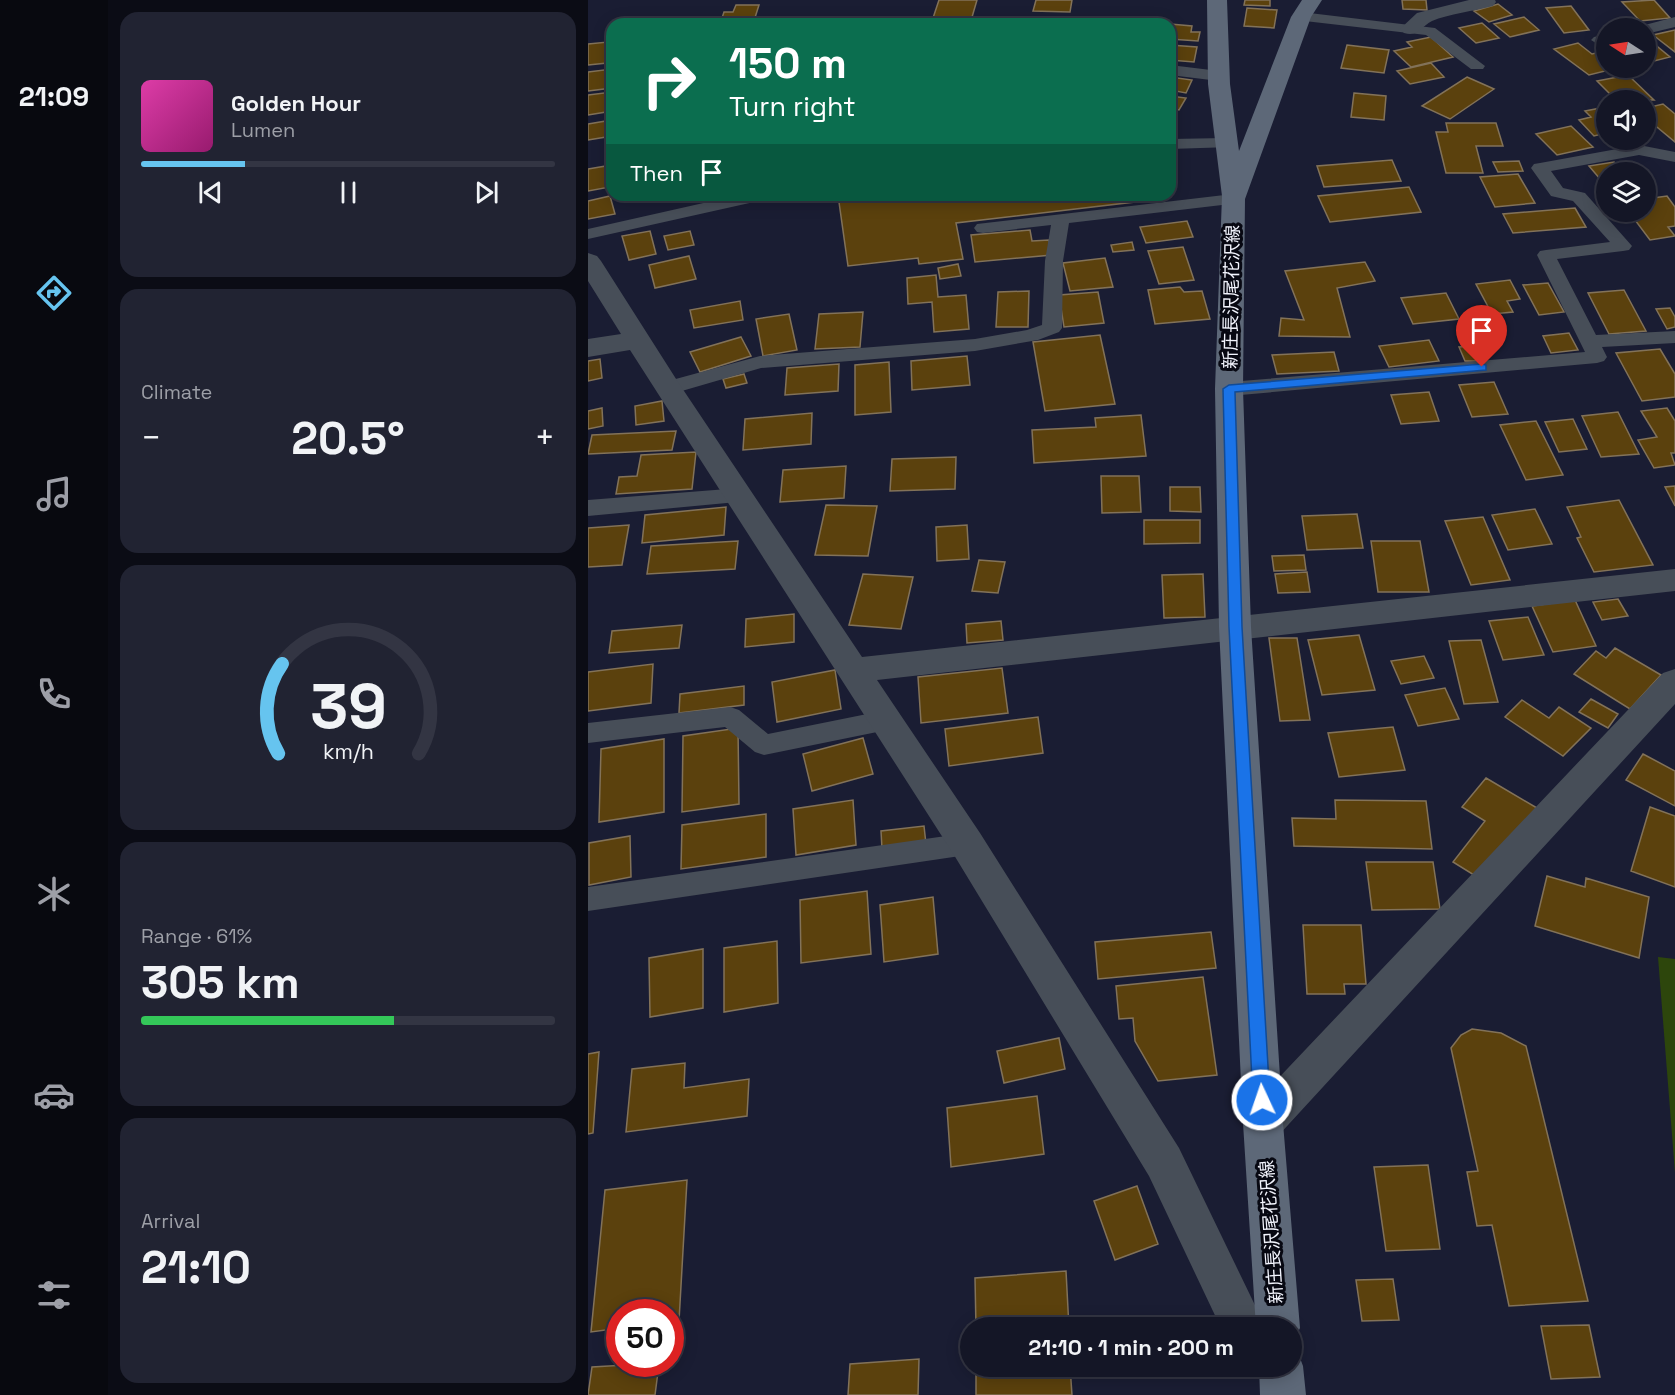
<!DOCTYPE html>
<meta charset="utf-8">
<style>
:root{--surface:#141626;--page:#212332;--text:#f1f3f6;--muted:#9d9fa7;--line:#333543;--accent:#66c4ef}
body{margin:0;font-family:"Space Grotesk","Noto Sans JP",sans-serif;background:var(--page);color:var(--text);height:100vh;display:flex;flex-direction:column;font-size:22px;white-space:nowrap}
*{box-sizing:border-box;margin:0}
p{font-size:20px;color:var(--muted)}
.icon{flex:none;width:33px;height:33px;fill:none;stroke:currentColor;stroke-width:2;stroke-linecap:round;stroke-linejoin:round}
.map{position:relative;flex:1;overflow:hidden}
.panel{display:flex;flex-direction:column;gap:12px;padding:12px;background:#0b0c15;width:480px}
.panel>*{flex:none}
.top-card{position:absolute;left:18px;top:18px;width:570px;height:183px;border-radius:18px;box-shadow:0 3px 15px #0003,0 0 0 2px var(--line);background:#0b6e4f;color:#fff;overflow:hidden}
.needle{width:39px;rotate:282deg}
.controls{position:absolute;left:1008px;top:18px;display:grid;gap:12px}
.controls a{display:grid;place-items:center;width:60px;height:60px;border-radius:50%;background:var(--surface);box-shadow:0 3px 15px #0003,0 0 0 2px var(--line);font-size:30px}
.speed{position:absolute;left:18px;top:1299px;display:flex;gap:12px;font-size:30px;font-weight:700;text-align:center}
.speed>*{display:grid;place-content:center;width:78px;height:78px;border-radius:50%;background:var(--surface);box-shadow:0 3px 15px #0003,0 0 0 2px var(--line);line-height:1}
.speed .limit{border:9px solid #d22;background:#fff;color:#111}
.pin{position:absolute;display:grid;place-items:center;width:51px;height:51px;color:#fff;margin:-62px -26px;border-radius:50% 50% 50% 0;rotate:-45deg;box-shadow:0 0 6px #0007}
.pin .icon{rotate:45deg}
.me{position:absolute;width:66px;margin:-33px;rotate:357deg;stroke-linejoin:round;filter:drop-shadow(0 0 4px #0008)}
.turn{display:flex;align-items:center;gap:21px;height:126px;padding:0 24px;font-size:27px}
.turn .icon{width:78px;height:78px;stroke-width:2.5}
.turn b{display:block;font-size:42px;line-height:51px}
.then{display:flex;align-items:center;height:57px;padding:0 24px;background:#0003;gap:12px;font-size:22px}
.big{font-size:45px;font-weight:700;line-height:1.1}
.panel .card{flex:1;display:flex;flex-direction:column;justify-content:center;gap:9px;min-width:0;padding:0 21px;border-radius:18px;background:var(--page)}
.panel .dial{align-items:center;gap:0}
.dial svg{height:156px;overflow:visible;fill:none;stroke:var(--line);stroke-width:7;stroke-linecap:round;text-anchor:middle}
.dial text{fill:var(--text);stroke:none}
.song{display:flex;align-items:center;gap:18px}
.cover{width:72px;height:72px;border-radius:9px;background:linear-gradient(135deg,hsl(320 70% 55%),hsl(320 70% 35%))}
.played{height:6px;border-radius:3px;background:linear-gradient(90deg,var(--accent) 25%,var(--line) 25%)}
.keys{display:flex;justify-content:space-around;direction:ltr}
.heat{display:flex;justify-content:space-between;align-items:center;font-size:33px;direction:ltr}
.charge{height:9px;border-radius:4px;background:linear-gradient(90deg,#34c759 61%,var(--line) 0)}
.trip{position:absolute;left:372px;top:1317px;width:342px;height:60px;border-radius:30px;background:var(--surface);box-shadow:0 3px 15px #0003,0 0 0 2px var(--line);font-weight:700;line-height:60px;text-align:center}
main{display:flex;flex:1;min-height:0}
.menu{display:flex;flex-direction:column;width:108px;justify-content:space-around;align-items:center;background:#08090f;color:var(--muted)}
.menu .icon{width:42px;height:42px}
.menu .active{color:var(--accent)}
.menu b{font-size:27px;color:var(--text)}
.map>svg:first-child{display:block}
</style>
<main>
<nav class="menu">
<b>21:09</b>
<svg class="icon active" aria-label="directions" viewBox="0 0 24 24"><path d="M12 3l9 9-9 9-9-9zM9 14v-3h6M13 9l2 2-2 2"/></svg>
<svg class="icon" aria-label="music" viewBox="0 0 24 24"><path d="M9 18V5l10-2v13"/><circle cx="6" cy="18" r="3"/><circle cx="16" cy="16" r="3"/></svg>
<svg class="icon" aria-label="phone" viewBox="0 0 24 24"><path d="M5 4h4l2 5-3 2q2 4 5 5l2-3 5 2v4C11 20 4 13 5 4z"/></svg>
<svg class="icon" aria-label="climate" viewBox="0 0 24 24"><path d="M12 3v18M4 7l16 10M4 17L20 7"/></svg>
<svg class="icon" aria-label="car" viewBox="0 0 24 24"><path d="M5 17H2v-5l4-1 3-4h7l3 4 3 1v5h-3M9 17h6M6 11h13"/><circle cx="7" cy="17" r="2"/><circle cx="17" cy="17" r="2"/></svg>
<svg class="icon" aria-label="filters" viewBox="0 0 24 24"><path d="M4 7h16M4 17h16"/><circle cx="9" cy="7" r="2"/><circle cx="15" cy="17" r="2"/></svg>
</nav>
<section class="panel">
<div class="card">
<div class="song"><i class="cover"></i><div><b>Golden Hour</b><p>Lumen</p></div></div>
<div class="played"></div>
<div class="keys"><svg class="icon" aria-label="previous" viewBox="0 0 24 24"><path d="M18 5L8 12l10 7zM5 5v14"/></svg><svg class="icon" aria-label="pause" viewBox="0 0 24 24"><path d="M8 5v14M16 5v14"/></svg><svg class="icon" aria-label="next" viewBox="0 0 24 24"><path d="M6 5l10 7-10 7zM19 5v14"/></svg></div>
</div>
<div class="card"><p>Climate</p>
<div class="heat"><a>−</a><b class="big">20.5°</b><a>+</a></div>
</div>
<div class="card dial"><svg viewBox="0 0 100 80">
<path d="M14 69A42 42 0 1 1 86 69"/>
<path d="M14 69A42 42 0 0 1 16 23" stroke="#66c4ef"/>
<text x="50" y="56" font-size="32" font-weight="700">39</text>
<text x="50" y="72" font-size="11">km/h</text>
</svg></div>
<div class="card"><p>Range · 61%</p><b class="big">305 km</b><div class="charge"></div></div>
<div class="card"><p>Arrival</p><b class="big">21:10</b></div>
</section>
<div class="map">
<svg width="1087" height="1395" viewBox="0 0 1087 1395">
<rect width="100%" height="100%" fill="#1a1d33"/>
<path fill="#2d460c" d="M1070 957 1087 959V1173Z"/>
<path fill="#5b410d" stroke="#827259" stroke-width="1.5" d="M351 0H389L382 24H343Z
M448 0H484L482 12 445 11Z
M657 0H682V6L656 5Z
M814 0H838L839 10 815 9Z
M1066 0 1082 18 1052 21 1034 2Z
M910 4 924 15 901 22 886 11Z
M148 5H171L165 24H132L136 12H145Z
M983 6 1001 30 976 33 958 8Z
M659 8 689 10 686 28 656 26Z
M508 17 541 23 503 24Z
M936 17 951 30 922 37 906 24Z
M894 23 911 38 888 43 871 28Z
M582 24 604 26 603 32H612L610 41 582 39Z
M1087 30V52L1065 35Z
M843 37 865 57 823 67 806 51 824 47 819 42Z
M1059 38 1082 57 1058 63Z
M20 42 19 63 0 65V44Z
M990 43 1004 54 1017 51 1018 68H1029L1001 75 966 49Z
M582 45 609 47 606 62 582 60Z
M759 45 801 50 796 73 753 68Z
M843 63 856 77 822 84 809 71Z
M24 69V88L0 91V72Z
M1040 75 1066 100H1028L1009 81Z
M582 77 604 80 598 93 582 90Z
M879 77 906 89 862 119 834 106Z
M24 92V111L0 115V95Z
M766 93 798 96 796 120 763 117Z
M582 96 598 98 591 110 582 108Z
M1075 104 1087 114V142L1058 118V108Z
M1018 107V133L1006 136 991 120 1003 117 997 111Z
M24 120V136L0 140V124Z
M858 123H908L915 146H888L895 173H858L848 132H860Z
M983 126 1005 147 969 155 948 134Z
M804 160 813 181 736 187 729 166Z
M931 161 935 171 910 172 905 162Z
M1026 162 1035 172 1052 168 1056 172H1018V186L1001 166Z
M24 165V178L21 179 22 187 0 191V169Z
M930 174 947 203 907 207 892 177Z
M821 187 833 212 742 222 730 196Z
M250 195H553L555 201 368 223 375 259 331 264 330 258 260 266Z
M22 196 27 214 0 219V201Z
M1079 196 1087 207V226L1080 227 1087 236 1062 240 1041 212H1058V199Z
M987 208 998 227 925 233 915 214Z
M599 221 605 237 558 243 552 227Z
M442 230 444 241 461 240 464 255 387 262 383 235Z
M62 231 68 254 41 260 34 236Z
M102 231 106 245 80 250 76 236Z
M544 242 546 250 525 252 523 245Z
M595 247 606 280 571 284 560 251Z
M101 256 108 279 67 288 61 265Z
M517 258 525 287 482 291 475 263Z
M777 262 787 281 749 288 762 337 691 336 693 318 716 320 697 271Z
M370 264 373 276 352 279 350 268Z
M348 275 350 297 378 295 381 329 346 332 344 302 320 304 319 278Z
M922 280 932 299 919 301 925 312 904 314 888 284Z
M960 283 976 312 951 315 935 285Z
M592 287 596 292 614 291 622 319 567 324 560 290Z
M1036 290 1058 331 1021 334 1000 293Z
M441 291 440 327H408L410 292Z
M510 292 516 323 476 327 471 295Z
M858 293 871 319 825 324 813 298Z
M152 301 155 320 106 328 102 310Z
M1082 308 1087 317V327L1079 329 1068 309Z
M275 312 272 347 227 349 231 314Z
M201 314 209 350 175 356 168 319Z
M981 333 990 350 963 353 955 336Z
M512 335 527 404 457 411 445 342Z
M153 337 163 356 112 372 102 352Z
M841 340 851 361 801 367 791 346Z
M885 346 891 361H877L871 347Z
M1072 349 1087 374V397L1054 401 1028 353Z
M746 352 751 371 689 374 684 355Z
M379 356 382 385 324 390 323 361Z
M12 359 14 378 0 381V361Z
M301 362 303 412 267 415V365Z
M251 364 250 391 197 395 199 368Z
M156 374 159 383 138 388 135 379Z
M906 382 920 414 884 417 871 385Z
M841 392 851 421 813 424 803 395Z
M74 401 76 421 48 425 47 406Z
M14 408 15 426 0 429V411Z
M1079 408 1087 421V453H1083L1087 465 1066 468 1050 440 1069 437 1053 411Z
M1030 412 1051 454 1013 457 994 416Z
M224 413 223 444 155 450 157 419Z
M553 415 558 456 446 463 444 430 508 427 507 418Z
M985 419 999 449 971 452 957 422Z
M948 421 975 475 938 480 912 425Z
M88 431 84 450 0 454 4 435Z
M108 452 104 489 28 494 31 477 49 476 53 455Z
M368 457 367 489 302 491 304 459Z
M258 466 256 498 192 502 195 470Z
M513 476H551L553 512 514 513Z
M1087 486V506L1077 487Z
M582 487H612L613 512 582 511Z
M1031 500 1065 565 1006 572 989 538 993 537 979 507Z
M238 505 289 506 280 556 227 555Z
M138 507 136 535 54 543 57 515Z
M947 509 964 544 920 550 904 515Z
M769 514 775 548 719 550 714 516Z
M895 517 922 580 883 585 857 521Z
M556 520H612V543L556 544Z
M41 525 34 565 0 567V528Z
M379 525 381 559 349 561 348 527Z
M150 541 147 569 59 574 63 546Z
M783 541H832L841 592H790Z
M716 555 718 570 686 571 684 556Z
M391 560 417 562 410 593 384 591Z
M719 572 722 592 690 593 687 574Z
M275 574 325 577 313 629 261 625Z
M615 574 617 617 576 618 574 575Z
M1030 599 1040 616 1014 620 1005 602Z
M987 600 1008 646 965 652 944 606Z
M206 614V642L157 647 158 619Z
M940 617 956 655 915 660 901 621Z
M413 621 415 640 379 643 378 624Z
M94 625 91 648 21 653 24 631Z
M771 635 787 690 734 695 720 640Z
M681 638H709L722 720 692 721Z
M893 640 910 702 876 704 861 641Z
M1027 648 1073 675 1042 709 986 674 1008 651 1018 658Z
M836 656 846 678 813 684 803 661Z
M65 664 63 703 0 711V672Z
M414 668 420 713 333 723 330 677Z
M247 670 253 709 189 722 184 682Z
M156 686V705L91 713 92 694Z
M857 688 871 719 830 726 817 695Z
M1003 699 1030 714 1020 728 991 712Z
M934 700 961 718 971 707 1003 728 975 756 917 717Z
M450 717 455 753 361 766 357 729Z
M805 727 817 770 751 777 740 733Z
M150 728 151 804 94 812 95 736Z
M275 738 285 774 224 791 215 754Z
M76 739V812L11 822 13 749Z
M1055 754 1087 771V806L1038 780Z
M898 778 949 808 894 880 865 862 897 821 874 807Z
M265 800 268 845 208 855 205 809Z
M747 800 838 801 844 849 706 846 704 818 748 819Z
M1062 807 1087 816V887L1043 871Z
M178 814V857L93 869 94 825Z
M336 826 338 844 294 849 293 831Z
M42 836 43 877 1 885V843Z
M778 862H845L852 909 784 910Z
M959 876 997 887 998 878 1061 897 1051 958 947 926Z
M279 891 283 954 213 963 212 900Z
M345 897 350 954 296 962 292 905Z
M715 925H773L778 984H756L757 994H719Z
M623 932 628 968 510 979 507 942Z
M189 941 190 1003 136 1012V948Z
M115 949V1008L62 1017 61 958Z
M615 977 629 1075 570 1081 547 1041 545 1018 531 1019 528 986Z
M884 1029 913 1033 938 1046 1000 1301 921 1306 904 1225 889 1226 879 1172 890 1171 863 1048 873 1035Z
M471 1038 477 1069 416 1083 409 1051Z
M11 1052 5 1133 0 1134V1054Z
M97 1063 96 1088 161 1079 159 1116 38 1132 44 1069Z
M449 1096 456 1154 363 1167 359 1108Z
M840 1165 852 1249 798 1251 786 1167Z
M99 1180 91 1321 82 1322V1312H32V1328L3 1332 17 1190Z
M549 1186 570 1244 527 1260 506 1201Z
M478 1271 481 1328H388L387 1278Z
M805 1279 811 1320 774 1321 768 1280Z
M1001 1325 1012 1377 963 1379 953 1326Z
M331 1359 330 1395H260L262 1364Z
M55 1364H71L67 1395H0L4 1367Z
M388 1366H482L484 1395H388Z"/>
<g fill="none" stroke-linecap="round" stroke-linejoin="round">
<path fill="#474e58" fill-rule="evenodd" d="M713 12 847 28 897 66 895 69H883L838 35 708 20 705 17Z
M1087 17V27L1058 34V28H1051L1053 26Z
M1018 34V44L1011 45 1003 40 1006 37Z
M582 65 631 71 639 76 631 81 582 75Z
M638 138 646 143 644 147 582 149V139Z
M1051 145 1087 152V162L1051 155 963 171 975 188 997 193 1044 246 1041 250 1035 251 969 259 1008 335 1087 331V343L1014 347 1019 357 1016 361 1009 363 641 396 634 394 631 389 634 384 641 382 997 352 949 255 952 251 958 250 1022 242 985 201 963 196 943 168 946 164 952 163Z
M645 194 651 195 654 199 651 203 481 223 475 261 474 328 471 332 450 340 387 351 173 368 80 395 73 393 70 388 73 383 172 356 387 339 439 330 454 325 457 261 463 225 395 233 389 232 386 228 389 224Z
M151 195H184L181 199 175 200 0 239V229Z
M152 488 160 491 163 496 160 501 0 516V500Z
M142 707 151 710 180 734 299 710 308 713 311 720 308 727 299 730 176 755 167 752 137 727 0 743V723Z
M379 833 388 836 392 844 388 852 379 855 0 911V887Z"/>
<path fill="#474e58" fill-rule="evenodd" d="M881 0H907L908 2 905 6C887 11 860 14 844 21 832 27 831 37 816 33L812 29 829 13Z
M0 253 9 256 13 261 90 382 274 657 1087 569V591L289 680 392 833 591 1148 678 1328H633L561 1176 366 855 42 350 0 357V339L33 334 0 281Z
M1087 669V704L689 1137 675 1143 661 1137 655 1123 661 1109 1075 673Z"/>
<path fill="#5d6878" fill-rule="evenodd" d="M619 0H639L642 84 651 151 703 17 714 0H734L723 17 657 199 655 389 663 627 695 1123 712 1328 704 1344V1328H668L655 1123 631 627 627 389 634 196 620 84Z
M704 1348 709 1350 715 1366 718 1395H672L671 1366H704Z"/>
</g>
<path fill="#1a73e8" stroke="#114b97" stroke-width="1.5" d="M894 364 898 365V370L647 392 654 627 682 1100 680 1105 674 1107 668 1105 665 1100 641 627 635 389 641 385Z"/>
<g text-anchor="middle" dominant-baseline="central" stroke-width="6" stroke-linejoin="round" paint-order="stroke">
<g font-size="18" fill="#f2f4fd" stroke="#070812">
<text transform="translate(643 297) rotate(-89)">新庄長沢尾花沢線</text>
<text transform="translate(683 1232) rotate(-94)">新庄長沢尾花沢線</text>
</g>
</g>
</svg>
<div class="controls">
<a><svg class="needle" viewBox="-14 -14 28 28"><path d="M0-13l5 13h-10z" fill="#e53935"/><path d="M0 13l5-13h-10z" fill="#9d9fa7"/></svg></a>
<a><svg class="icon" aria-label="sound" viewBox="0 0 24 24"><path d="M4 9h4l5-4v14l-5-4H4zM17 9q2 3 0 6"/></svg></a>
<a><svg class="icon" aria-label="layers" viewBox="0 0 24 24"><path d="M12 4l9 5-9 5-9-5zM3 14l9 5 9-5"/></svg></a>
</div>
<div class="speed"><div class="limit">50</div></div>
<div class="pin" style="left:894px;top:367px;background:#d93025"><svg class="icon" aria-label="arrive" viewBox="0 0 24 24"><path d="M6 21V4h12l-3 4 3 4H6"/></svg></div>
<svg class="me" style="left:674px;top:1100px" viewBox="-20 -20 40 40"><circle r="17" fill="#1a73e8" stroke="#fff" stroke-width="3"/><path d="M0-11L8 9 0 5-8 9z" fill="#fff"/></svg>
<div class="trip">21:10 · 1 min · 200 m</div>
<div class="top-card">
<div class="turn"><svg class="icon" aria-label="right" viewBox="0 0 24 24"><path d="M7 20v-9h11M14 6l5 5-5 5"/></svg><div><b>150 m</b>Turn right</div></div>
<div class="then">Then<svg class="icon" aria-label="arrive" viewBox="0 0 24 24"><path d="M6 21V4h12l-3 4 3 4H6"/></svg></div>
</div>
</div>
</main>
